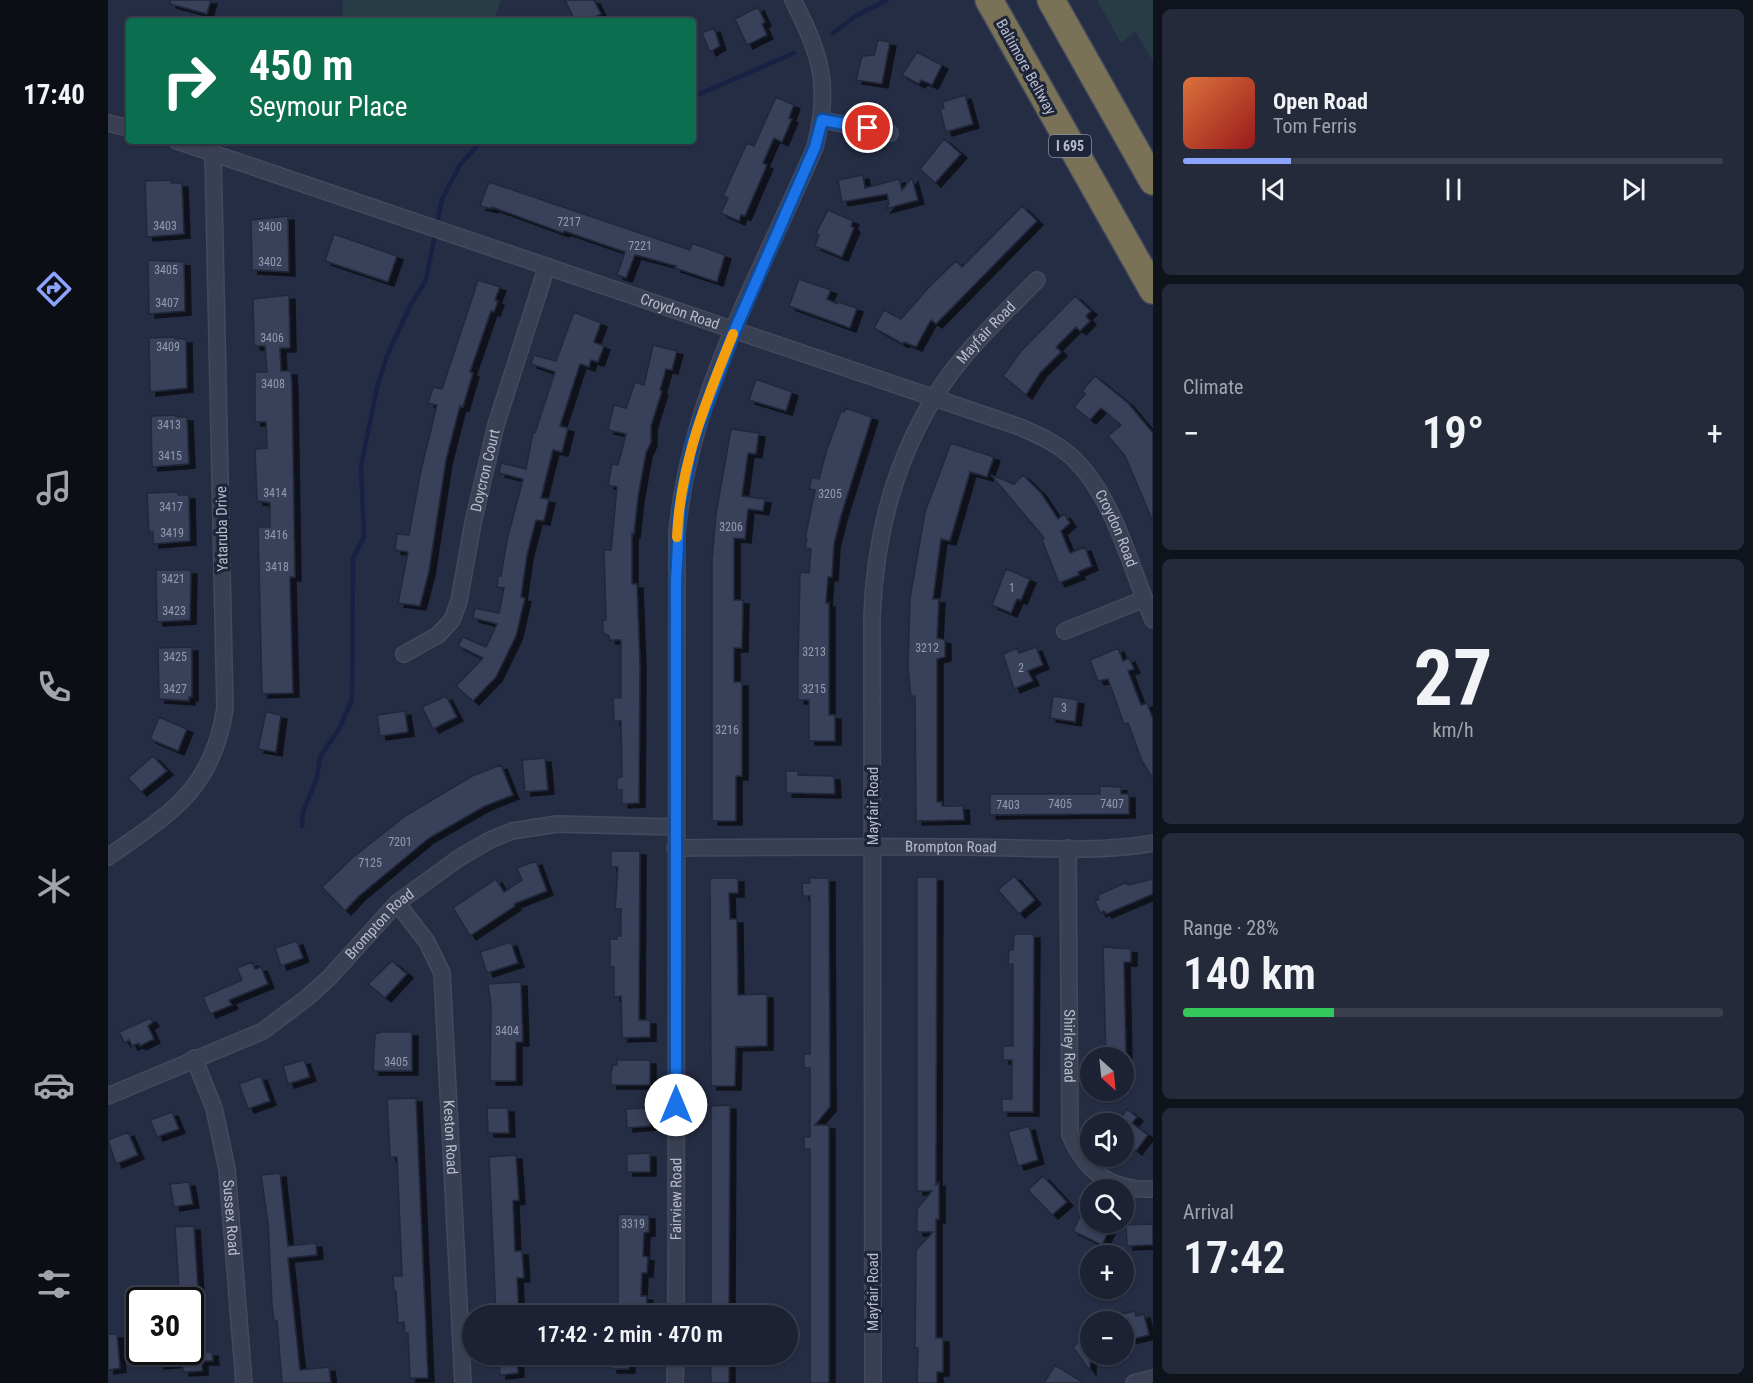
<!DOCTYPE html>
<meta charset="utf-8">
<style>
:root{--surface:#1c2233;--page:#252a3b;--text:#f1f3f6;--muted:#a0a4ac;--line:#3a3f4e;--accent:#8ca4fe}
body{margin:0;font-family:"Roboto Condensed",sans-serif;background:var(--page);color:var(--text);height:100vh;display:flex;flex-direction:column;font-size:22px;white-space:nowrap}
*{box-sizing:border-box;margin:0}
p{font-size:20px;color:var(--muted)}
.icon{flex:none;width:33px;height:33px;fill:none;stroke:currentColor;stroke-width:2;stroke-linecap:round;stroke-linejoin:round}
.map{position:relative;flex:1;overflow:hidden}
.side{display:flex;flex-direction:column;gap:9px;padding:9px;background:#0f131c;width:600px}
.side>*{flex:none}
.top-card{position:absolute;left:18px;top:18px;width:570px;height:126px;border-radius:6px;box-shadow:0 2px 4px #0004,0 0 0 2px var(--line);background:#0b6e4f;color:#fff;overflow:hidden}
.needle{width:39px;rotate:153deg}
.tools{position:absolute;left:972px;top:1047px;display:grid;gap:12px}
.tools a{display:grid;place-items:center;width:54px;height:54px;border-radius:50%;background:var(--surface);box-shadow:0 2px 4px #0004,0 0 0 2px var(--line);font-size:30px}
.speed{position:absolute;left:18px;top:1287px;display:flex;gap:12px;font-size:30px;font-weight:700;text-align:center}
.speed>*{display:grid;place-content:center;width:78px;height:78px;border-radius:50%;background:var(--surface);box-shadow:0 2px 4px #0004,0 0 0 2px var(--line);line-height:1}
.speed .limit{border:3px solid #111;border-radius:9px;background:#fff;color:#111}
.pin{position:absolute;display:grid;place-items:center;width:51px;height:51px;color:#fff;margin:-26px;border:3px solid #fff;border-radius:50%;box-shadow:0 2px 6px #0007}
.me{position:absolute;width:66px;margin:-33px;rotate:0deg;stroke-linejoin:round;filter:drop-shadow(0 0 4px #0008)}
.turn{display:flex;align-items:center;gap:21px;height:126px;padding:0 24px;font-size:27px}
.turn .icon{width:78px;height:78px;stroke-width:2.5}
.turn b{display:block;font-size:42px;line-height:51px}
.big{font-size:45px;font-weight:600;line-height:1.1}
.side .card{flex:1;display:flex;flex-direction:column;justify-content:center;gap:9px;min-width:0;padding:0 21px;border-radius:9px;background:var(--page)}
.side .dial{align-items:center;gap:0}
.dial b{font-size:78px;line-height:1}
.song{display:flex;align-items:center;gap:18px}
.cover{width:72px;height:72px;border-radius:9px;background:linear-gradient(135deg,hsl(20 70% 55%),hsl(0 70% 35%))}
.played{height:6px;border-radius:3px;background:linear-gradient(90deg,var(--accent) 20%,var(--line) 20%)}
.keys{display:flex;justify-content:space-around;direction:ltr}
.heat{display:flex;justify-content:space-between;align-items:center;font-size:33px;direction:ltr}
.charge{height:9px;border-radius:4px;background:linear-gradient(90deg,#34c759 28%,var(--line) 0)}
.trip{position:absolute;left:354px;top:1305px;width:336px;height:60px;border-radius:30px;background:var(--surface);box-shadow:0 2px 4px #0004,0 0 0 2px var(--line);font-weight:600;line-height:60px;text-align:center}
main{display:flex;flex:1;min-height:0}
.tabs{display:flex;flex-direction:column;width:108px;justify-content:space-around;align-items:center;background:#0b0e14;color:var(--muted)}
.tabs .icon{width:42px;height:42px}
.tabs .on{color:var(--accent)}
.tabs b{font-size:27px;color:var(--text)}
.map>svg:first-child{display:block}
</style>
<main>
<nav class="tabs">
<b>17:40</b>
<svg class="icon on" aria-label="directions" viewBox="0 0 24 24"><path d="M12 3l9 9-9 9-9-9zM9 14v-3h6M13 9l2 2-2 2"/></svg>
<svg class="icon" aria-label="music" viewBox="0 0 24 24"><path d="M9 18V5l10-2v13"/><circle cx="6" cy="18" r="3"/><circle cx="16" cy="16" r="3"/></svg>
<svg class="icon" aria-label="phone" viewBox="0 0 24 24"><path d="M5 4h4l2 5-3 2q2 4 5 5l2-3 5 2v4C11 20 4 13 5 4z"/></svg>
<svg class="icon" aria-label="climate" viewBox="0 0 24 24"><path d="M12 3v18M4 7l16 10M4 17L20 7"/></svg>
<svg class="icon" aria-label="car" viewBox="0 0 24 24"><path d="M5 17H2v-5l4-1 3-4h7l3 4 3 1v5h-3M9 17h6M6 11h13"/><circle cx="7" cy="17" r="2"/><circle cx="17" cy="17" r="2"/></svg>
<svg class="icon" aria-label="filters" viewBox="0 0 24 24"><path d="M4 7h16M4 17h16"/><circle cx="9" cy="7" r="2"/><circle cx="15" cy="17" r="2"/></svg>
</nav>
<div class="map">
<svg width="1045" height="1383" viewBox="0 0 1045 1383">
<defs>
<filter id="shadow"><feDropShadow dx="6" dy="4" stdDeviation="0" flood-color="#0009"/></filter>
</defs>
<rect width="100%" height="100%" fill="#252d44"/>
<path fill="#273c45" d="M235 0H393L385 21H234Z
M989 0H1045V61L1027 31 1013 43Z"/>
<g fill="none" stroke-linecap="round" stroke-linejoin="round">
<path stroke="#172143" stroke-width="4.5" d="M725 33 749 15 779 0
M585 97 686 53
M194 826 195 812 209 778 212 757 231 729 244 700 245 558 256 537 253 466 269 388 278 358 302 306 318 280 334 199 352 165 373 141"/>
</g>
<path fill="#37405a" stroke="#21273b" stroke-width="1.5" filter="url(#shadow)" d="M62 0H103L99 14 62 4Z
M457 0H486L493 14 479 21H467Z
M650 7 657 22 654 24 659 35 639 45 627 19Z
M606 28 612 46 602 52 594 33Z
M770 40 782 42 774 84 748 80 754 56 766 55Z
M809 52 834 65 824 85 813 80 811 84 794 75Z
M857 95 865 124 838 132 832 109 836 108 834 102Z
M668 97 686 105 681 118 684 119 674 142 666 138 655 163 659 165 637 216 633 215 631 221 613 213 620 198 615 196 639 143 646 146Z
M836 139 853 154 827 183 812 169Z
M755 175 757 188 791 179 794 190 804 178 810 200 777 209 781 204 779 194 734 202 730 180Z
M63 180V183H74L76 234 39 237 37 181Z
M381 182 582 250 584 243 617 255 609 282 567 268 568 266 527 255 518 278 509 275 517 252 456 231 455 233 384 207V209L372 206Z
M914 206 929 221 828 324 823 320 808 347 796 342 795 344 766 328 776 310 793 319 821 287 848 261 854 267Z
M720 210 745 221 743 226 746 228 734 257 707 246 711 235 708 233Z
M180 216 181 272 144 270 143 220Z
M226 234 289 256 280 282 217 261Z
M40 260 76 262 77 311 41 314Z
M691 279 723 290 719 299 729 304 730 302 749 308 742 328 681 306Z
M370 280 392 287 387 300 390 301 386 312 383 311 362 372 365 373 355 407 352 406 338 460 321 571 312 606 290 603 300 552 287 550 289 534 301 535 313 470 329 405 320 403 325 387 334 389Z
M181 295 182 348H172L173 371H183L184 389 187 577H182L185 693 154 694 150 527H162V503L149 501 147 449 159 448 158 422H147V372H159L157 346H146L145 299Z
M967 296 983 311 978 316 982 321 972 331 968 327 948 347 953 352 932 373 918 395 895 376 913 351Z
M466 312 493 323 486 342 496 346 490 362 483 360 481 367 472 364 452 426 460 428 454 452 445 450 433 498 441 499 436 521 428 520 419 555 413 597 417 598 408 636 388 677 365 701 348 686 375 658 350 646 355 637 378 647 389 624 365 618 367 608 391 613 396 588 389 587 390 576H393L399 540 415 479 391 473 393 463 418 469 425 432 427 433 447 372 423 364 426 355 448 361Z
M67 337V339H78L79 388 42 392 41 338Z
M545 345 569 351 564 370 558 369 552 390 554 391 543 426V442L538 453 530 497 526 534 524 533V584H529L532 665 531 803 514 804V790H509V778L514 777 513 721H506L505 698H513V640H502L501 636 495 633V620H498L496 550H503L509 487 500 485 504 464 510 465 518 434 500 430 506 405 518 408 527 382 536 385Z
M987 376 1020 403 1045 433V522L1017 456 1000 436 1013 425 993 408 982 420 966 407 977 394 974 391Z
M648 379 684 392 678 411 641 400Z
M737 408 764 417 733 516 726 544 724 577H720L718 603H721V715H727V741H701V700H690V661L692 572 701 573 703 549 697 548 699 539H697L707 490 701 489 704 477 711 479 719 449 733 411 736 412Z
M68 415V417H79L81 464 44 467 43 416Z
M623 429 651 433 648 454 640 453 634 496 657 499 655 511 640 509 637 539 626 538V600H635L634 648H626V682H634V776H628V821H604V558L608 514Z
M843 443 886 457 879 477 862 472 842 541 833 539 825 599H831L829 638 837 640V657L829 659V802H834V806H855L856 820 808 821 807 696 803 697 800 667 802 598 817 512Z
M883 475 906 484 915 475 933 493 950 519 956 514 962 523 953 531 962 553 977 547 984 566 970 572 971 575 951 583 934 540 936 538Z
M70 492V495H81L82 541 45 544V532H41L39 493Z
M898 569 922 579 913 600 909 599 903 613 884 605Z
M48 570H83L82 620 49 622Z
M84 647V697H81V701L51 699 50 648Z
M928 647 935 665 920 671 925 681 906 689 895 654 909 648 911 653Z
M1010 648 1015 661 1021 658 1026 669 1020 671 1033 705 1039 703 1045 719V779L1034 761 1020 723 1016 724 1000 679 990 681 982 660Z
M338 696 349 717 325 729 314 707Z
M945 696 970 700 967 722 942 718Z
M297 711 300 732 272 736 269 715Z
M158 712 173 715 168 752 150 749Z
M51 717 79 729 70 751 42 739Z
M45 756 59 771 33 792 20 778Z
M437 758 440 790 417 792 414 760Z
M393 765 405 795 377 806 321 838 251 896 237 911 214 887 244 858 297 816 364 776Z
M678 771H690V775L726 776 727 794 678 793Z
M992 786 1013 787V794H1021V814L882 815V794H992Z
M503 851H532L531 1020H542V1037L514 1038 513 996 506 997V967H502V939H509V936H513V909H507L510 867H503Z
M428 861 439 891 406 904 407 906 362 936 345 908 388 879 396 892 414 880 409 868Z
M906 876 927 900 911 914 890 890Z
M809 877H829L828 1185 831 1182V1219H828V1338H835V1372H829V1383H809L810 1348H807L808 1250 825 1232H809V1209L824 1191H809Z
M602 878H630V893H621L622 919H629L630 995 659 994V1046L628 1047 627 1086H603Z
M701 878H721L722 1107 707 1125H721V1383H702V1149H696V1137H702V1068H696V1054H702V896H695L694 883H702Z
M1045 879V894L998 914 996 911 992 913 987 901 991 899 990 895 1019 882 1020 885Z
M906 934H926L925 1112H894V1099H904V1060H895V1046H905V964H900L901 950H905Z
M189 941 195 958 173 966 167 948Z
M403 942 410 963 379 973 372 952Z
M995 947 1023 949V962H1016L1018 1058H998Z
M284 961 299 974 277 998 260 984Z
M144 962 147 969 153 967 160 984 121 1000 124 1005 102 1014 95 997 134 980 129 968Z
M413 982 415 1042H408V1081H382L383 1005 380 984Z
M42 1018 45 1022 40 1026 46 1039 32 1046 31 1043 24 1046 21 1040 17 1043 11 1032Z
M273 1032H304V1071H265L267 1034Z
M196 1060 202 1077 180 1084 175 1066Z
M509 1060H542V1085H503V1072L505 1065H509Z
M153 1076 162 1101 140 1109 131 1084Z
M308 1098 320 1378H302L300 1333H297L296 1322 290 1323 288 1291 286 1292 285 1276H294L289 1157H282L279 1099Z
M622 1105 621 1315H603V1106Z
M379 1108H400L401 1133H380Z
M538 1108 542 1109V1126L519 1128 518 1109Z
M1019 1109 1029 1117 1024 1123 1040 1135 1028 1151 1016 1141V1124H1009Z
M64 1112 71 1129 49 1137 42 1120Z
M921 1126 930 1160 910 1166 900 1132Z
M20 1132 30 1155 8 1164 0 1140Z
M542 1153V1172H519V1154Z
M408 1155 411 1200 405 1201 407 1251H414L416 1278H409L411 1316H388L381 1157Z
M172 1173 180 1246 208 1243 209 1255 180 1258 192 1370 221 1367 223 1383H174L169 1321H166L164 1305 160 1223 153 1175Z
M935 1176 959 1202 944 1215 920 1190Z
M81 1182 85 1204 66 1207 62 1184Z
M974 1212 982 1216V1222H997L1003 1226 994 1245 965 1231Z
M513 1214 541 1215V1232L536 1233 535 1256 540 1257 539 1273H534L533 1296H539L538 1315 510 1314V1216Z
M1045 1224V1245L1019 1246 1018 1225Z
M86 1226 90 1289 71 1291 67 1227Z
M1027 1311 1028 1316 1036 1314 1041 1335 1016 1341 1014 1314Z
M0 1334H9L12 1368 0 1370Z
M982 1334V1371L965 1347Z
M49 1352H104L105 1361H94V1371L75 1372V1363L50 1365Z
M391 1354H409L410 1373 392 1375Z
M503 1354H521V1369H503Z
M602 1354H621V1383H603Z
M947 1365 976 1383H936Z"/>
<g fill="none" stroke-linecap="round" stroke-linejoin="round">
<defs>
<g id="minor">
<path d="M714 120 782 133"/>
<path d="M0 123 21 128"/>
<path id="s1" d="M69 141 912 427C932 436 951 444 967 460 1007 500 1023 569 1045 620"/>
<path d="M957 631 1036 599"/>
<path id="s2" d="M296 654 330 635 344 620 351 601 365 523 388 425 439 266"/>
<path id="s3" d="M567 848C663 847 758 846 854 847 917 847 983 854 1045 843"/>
<path id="s4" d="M960 848 962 1135C978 1172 1003 1191 1045 1189"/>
<path d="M0 857C63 813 104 790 117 709L105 152"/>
<path id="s5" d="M289 903 319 942 334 973 355 1383"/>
<path id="s6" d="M86 1058 106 1108 119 1169 136 1383"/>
<path id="s7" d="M0 1096 155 1031 200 997 221 978 289 903 351 858 382 840 404 831 449 824 568 827"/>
<path id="s8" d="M568 1316 569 534C581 396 654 272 707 147 723 86 713 55 685 0"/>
<path d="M567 1383 568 1354"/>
<path id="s9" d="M765 1383 764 616C767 539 785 465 826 398 853 353 893 317 929 280"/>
<path d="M1026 1383 1045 1378"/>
</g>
<path id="motorway" d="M881 0 1045 290
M943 0 1045 181"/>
</defs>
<use href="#minor" stroke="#44495d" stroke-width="18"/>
<use href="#motorway" stroke="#42485b" stroke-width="30"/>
<use href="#minor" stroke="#3a4053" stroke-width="15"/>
<use href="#motorway" stroke="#7a7256" stroke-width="27"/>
</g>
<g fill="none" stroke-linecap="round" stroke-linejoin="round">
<defs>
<path id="route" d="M568 1105V581L572 506 585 441 627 330 707 147 714 120 760 128"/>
</defs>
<use href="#route" stroke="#114b97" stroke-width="15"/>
<use href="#route" stroke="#1a73e8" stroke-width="10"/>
<path stroke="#f59e0b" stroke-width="10" d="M569 537C572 465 598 400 625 334"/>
</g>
<g text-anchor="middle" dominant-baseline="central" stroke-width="6" stroke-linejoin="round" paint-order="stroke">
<g font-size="12" fill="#959bae">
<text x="461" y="222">7217</text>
<text x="57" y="226">3403</text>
<text x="162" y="227">3400</text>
<text x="532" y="246">7221</text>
<text x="162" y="262">3402</text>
<text x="58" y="270">3405</text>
<text x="59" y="303">3407</text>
<text x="164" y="338">3406</text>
<text x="60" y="347">3409</text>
<text x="165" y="384">3408</text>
<text x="61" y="425">3413</text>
<text x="62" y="456">3415</text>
<text x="167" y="493">3414</text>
<text x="722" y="494">3205</text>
<text x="63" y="507">3417</text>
<text x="623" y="527">3206</text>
<text x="64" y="533">3419</text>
<text x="168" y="535">3416</text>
<text x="169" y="567">3418</text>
<text x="65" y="579">3421</text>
<text x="904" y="588">1</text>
<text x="66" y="611">3423</text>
<text x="819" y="648">3212</text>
<text x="706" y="652">3213</text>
<text x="67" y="657">3425</text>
<text x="913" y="668">2</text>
<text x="67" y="689">3427</text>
<text x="706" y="689">3215</text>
<text x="956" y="708">3</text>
<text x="619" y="730">3216</text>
<text x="952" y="804">7405</text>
<text x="1004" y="804">7407</text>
<text x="900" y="805">7403</text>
<text x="292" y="842">7201</text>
<text x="262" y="863">7125</text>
<text x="399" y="1031">3404</text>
<text x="288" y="1062">3405</text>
<text x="525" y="1224">3319</text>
</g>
<rect fill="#1e2539" stroke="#898fa1" stroke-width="1.5" x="941" y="135" width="42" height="22" rx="4.5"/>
<g font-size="14" font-weight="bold" fill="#b7bccd">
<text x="962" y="146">I 695</text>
</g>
<g font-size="15" fill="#b7bccd" stroke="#1e2539">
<text transform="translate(918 67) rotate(61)">Baltimore Beltway</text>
<text stroke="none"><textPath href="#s1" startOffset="531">Croydon Road</textPath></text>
<text stroke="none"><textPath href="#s9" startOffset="1080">Mayfair Road</textPath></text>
<text stroke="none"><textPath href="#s2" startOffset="213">Doycron Court</textPath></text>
<text transform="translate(114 529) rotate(-91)">Yataruba Drive</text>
<text stroke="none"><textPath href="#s1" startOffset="1035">Croydon Road</textPath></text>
<text transform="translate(765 806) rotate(-90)">Mayfair Road</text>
<text stroke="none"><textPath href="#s3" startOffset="276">Brompton Road</textPath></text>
<text stroke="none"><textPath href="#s7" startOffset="327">Brompton Road</textPath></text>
<text stroke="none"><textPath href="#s4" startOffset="198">Shirley Road</textPath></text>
<text stroke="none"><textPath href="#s5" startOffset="248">Keston Road</textPath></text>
<text stroke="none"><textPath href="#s8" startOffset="117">Fairview Road</textPath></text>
<text stroke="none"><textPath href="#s6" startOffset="165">Sussex Road</textPath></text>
<text transform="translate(765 1292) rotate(-90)">Mayfair Road</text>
</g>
</g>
</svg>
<div class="tools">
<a><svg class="needle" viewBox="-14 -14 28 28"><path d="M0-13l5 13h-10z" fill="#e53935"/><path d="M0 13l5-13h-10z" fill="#a0a4ac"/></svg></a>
<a><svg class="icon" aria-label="sound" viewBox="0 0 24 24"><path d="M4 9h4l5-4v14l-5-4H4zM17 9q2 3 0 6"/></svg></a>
<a><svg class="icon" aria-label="search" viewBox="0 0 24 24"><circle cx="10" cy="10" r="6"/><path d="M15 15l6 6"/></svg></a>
<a>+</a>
<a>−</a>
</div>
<div class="speed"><div class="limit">30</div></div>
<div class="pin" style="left:760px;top:128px;background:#d93025"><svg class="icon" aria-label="arrive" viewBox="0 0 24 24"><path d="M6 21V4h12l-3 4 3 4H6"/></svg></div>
<svg class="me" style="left:568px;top:1105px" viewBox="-20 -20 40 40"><circle r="19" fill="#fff"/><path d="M0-13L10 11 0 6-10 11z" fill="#1a73e8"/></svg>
<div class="trip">17:42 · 2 min · 470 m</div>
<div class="top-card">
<div class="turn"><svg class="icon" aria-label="right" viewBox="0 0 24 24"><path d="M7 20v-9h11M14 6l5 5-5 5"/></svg><div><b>450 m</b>Seymour Place</div></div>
</div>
</div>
<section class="side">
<div class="card">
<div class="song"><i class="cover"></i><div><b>Open Road</b><p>Tom Ferris</p></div></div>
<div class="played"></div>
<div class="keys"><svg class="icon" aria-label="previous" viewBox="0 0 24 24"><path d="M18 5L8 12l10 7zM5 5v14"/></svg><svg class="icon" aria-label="pause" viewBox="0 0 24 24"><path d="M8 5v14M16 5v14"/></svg><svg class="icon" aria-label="next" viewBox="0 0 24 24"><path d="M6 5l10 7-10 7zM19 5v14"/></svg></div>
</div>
<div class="card"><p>Climate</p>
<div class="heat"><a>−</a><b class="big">19°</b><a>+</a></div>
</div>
<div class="card dial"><b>27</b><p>km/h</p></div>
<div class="card"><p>Range · 28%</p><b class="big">140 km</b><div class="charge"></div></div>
<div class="card"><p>Arrival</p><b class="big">17:42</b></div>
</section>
</main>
